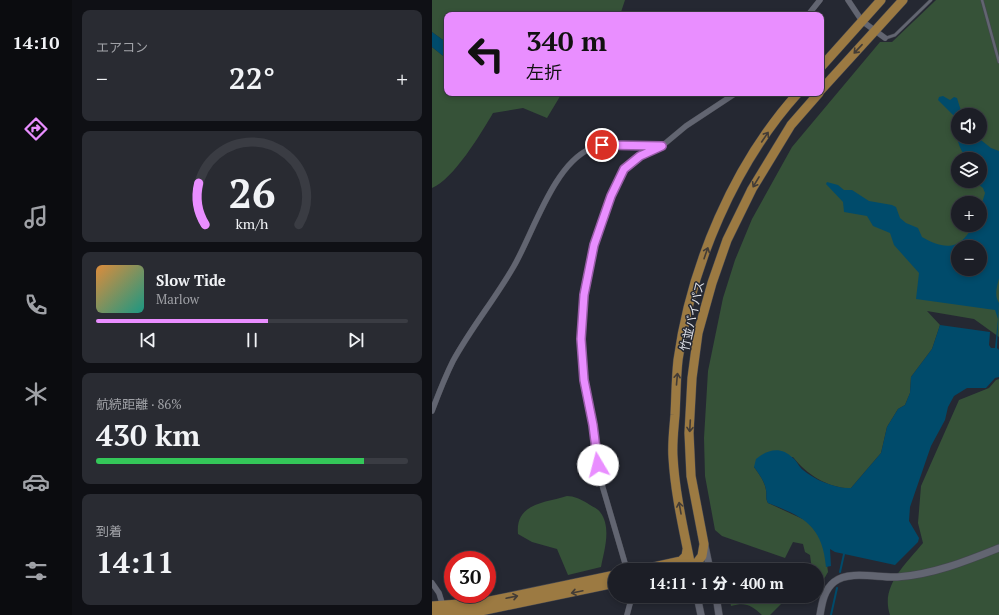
<!DOCTYPE html>
<html lang="ja">
<meta charset="utf-8">
<style>
:root{--surface:#1c1e26;--page:#292b32;--text:#f1f3f6;--muted:#a0a2a7;--line:#3a3c43;--accent:#e98eff}
body{margin:0;font-family:"PT Serif","Noto Sans JP",serif;background:var(--page);color:var(--text);height:100vh;display:flex;flex-direction:column;font-size:15px;white-space:nowrap}
*{box-sizing:border-box;margin:0}
p{font-size:13px;color:var(--muted)}
.icon{flex:none;width:22px;height:22px;fill:none;stroke:currentColor;stroke-width:2;stroke-linecap:round;stroke-linejoin:round}
.map{position:relative;flex:1;overflow:hidden}
.details{display:flex;flex-direction:column;gap:10px;padding:10px;background:#0f1015;width:360px}
.details>*{flex:none}
.hud{position:absolute;left:12px;top:12px;width:380px;height:84px;border-radius:8px;box-shadow:0 2px 6px #0003,0 0 0 1px var(--line);background:#e98eff;color:#111;overflow:hidden}
.buttons{position:absolute;left:519px;top:108px;display:grid;gap:8px}
.buttons a{display:grid;place-items:center;width:36px;height:36px;border-radius:50%;background:var(--surface);box-shadow:0 2px 6px #0003,0 0 0 1px var(--line);font-size:20px}
.speed{position:absolute;left:12px;top:551px;display:flex;gap:8px;font-size:20px;font-weight:700;text-align:center}
.speed>*{display:grid;place-content:center;width:52px;height:52px;border-radius:50%;background:var(--surface);box-shadow:0 2px 6px #0003,0 0 0 1px var(--line);line-height:1}
.speed .limit{border:6px solid #d22;background:#fff;color:#111}
.pin{position:absolute;display:grid;place-items:center;width:34px;height:34px;color:#fff;margin:-17px;border:2px solid #fff;border-radius:50%;box-shadow:0 1px 4px #0007}
.me{position:absolute;width:44px;margin:-22px;rotate:352deg;stroke-linejoin:round;filter:drop-shadow(0 0 3px #0008)}
.turn{display:flex;align-items:center;gap:14px;height:84px;padding:0 16px;font-size:18px}
.turn .icon{width:52px;height:52px;stroke-width:2.5}
.turn b{display:block;font-size:28px;line-height:34px}
.big{font-size:30px;font-weight:800;line-height:1.1}
.details .card{flex:1;display:flex;flex-direction:column;justify-content:center;gap:6px;min-width:0;padding:0 14px;border-radius:8px;background:var(--page)}
.details .dial{align-items:center;gap:0}
.dial svg{height:104px;overflow:visible;fill:none;stroke:var(--line);stroke-width:7;stroke-linecap:round;text-anchor:middle}
.dial text{fill:var(--text);stroke:none}
.song{display:flex;align-items:center;gap:12px}
.cover{width:48px;height:48px;border-radius:6px;background:linear-gradient(135deg,hsl(30 70% 55%),hsl(170 70% 35%))}
.played{height:4px;border-radius:2px;background:linear-gradient(90deg,var(--accent) 55%,var(--line) 55%)}
.keys{display:flex;justify-content:space-around;direction:ltr}
.heat{display:flex;justify-content:space-between;align-items:center;font-size:22px;direction:ltr}
.charge{height:6px;border-radius:3px;background:linear-gradient(90deg,#34c759 86%,var(--line) 0)}
.trip{position:absolute;left:176px;top:563px;width:216px;height:40px;border-radius:20px;background:var(--surface);box-shadow:0 2px 6px #0003,0 0 0 1px var(--line);font-weight:800;line-height:40px;text-align:center}
main{display:flex;flex:1;min-height:0}
.menu{display:flex;flex-direction:column;width:72px;justify-content:space-around;align-items:center;background:#0b0c0f;color:var(--muted)}
.menu .icon{width:28px;height:28px}
.menu .selected{color:var(--accent)}
.menu b{font-size:18px;color:var(--text)}
.map>svg:first-child{display:block}
</style>
<main>
<nav class="menu">
<b>14:10</b>
<svg class="icon selected" aria-label="directions" viewBox="0 0 24 24"><path d="M12 3l9 9-9 9-9-9zM9 14v-3h6M13 9l2 2-2 2"/></svg>
<svg class="icon" aria-label="music" viewBox="0 0 24 24"><path d="M9 18V5l10-2v13"/><circle cx="6" cy="18" r="3"/><circle cx="16" cy="16" r="3"/></svg>
<svg class="icon" aria-label="phone" viewBox="0 0 24 24"><path d="M5 4h4l2 5-3 2q2 4 5 5l2-3 5 2v4C11 20 4 13 5 4z"/></svg>
<svg class="icon" aria-label="climate" viewBox="0 0 24 24"><path d="M12 3v18M4 7l16 10M4 17L20 7"/></svg>
<svg class="icon" aria-label="car" viewBox="0 0 24 24"><path d="M5 17H2v-5l4-1 3-4h7l3 4 3 1v5h-3M9 17h6M6 11h13"/><circle cx="7" cy="17" r="2"/><circle cx="17" cy="17" r="2"/></svg>
<svg class="icon" aria-label="filters" viewBox="0 0 24 24"><path d="M4 7h16M4 17h16"/><circle cx="9" cy="7" r="2"/><circle cx="15" cy="17" r="2"/></svg>
</nav>
<section class="details">
<div class="card"><p>エアコン</p>
<div class="heat"><a>−</a><b class="big">22°</b><a>+</a></div>
</div>
<div class="card dial"><svg viewBox="0 0 100 80">
<path d="M14 69A42 42 0 1 1 86 69"/>
<path d="M14 69A42 42 0 0 1 9 37" stroke="#e98eff"/>
<text x="50" y="56" font-size="32" font-weight="700">26</text>
<text x="50" y="72" font-size="11">km/h</text>
</svg></div>
<div class="card">
<div class="song"><i class="cover"></i><div><b>Slow Tide</b><p>Marlow</p></div></div>
<div class="played"></div>
<div class="keys"><svg class="icon" aria-label="previous" viewBox="0 0 24 24"><path d="M18 5L8 12l10 7zM5 5v14"/></svg><svg class="icon" aria-label="pause" viewBox="0 0 24 24"><path d="M8 5v14M16 5v14"/></svg><svg class="icon" aria-label="next" viewBox="0 0 24 24"><path d="M6 5l10 7-10 7zM19 5v14"/></svg></div>
</div>
<div class="card"><p>航続距離 · 86%</p><b class="big">430 km</b><div class="charge"></div></div>
<div class="card"><p>到着</p><b class="big">14:11</b></div>
</section>
<div class="map">
<svg width="567" height="615" viewBox="0 0 567 615">
<rect width="100%" height="100%" fill="#252832"/>
<path fill="#365238" fill-rule="evenodd" d="M0 0H193L188 15H15V43L0 32Z
M504 0H567V337L542 319 495 311 508 325 500 349 479 377 478 393 473 405 466 409 455 427 449 453 419 488C397 489 374 474 361 457L322 467C327 474 333 482 334 490 335 495 333 498 336 503L375 521 388 537 393 549 396 572 385 591V570H380L378 555 373 552 371 544 361 542 353 558 290 536 283 530 273 476 272 438 276 371 291 298 303 260 320 219 360 147 448 42H460ZM526 115H548V137H526ZM526 159H548V181H526ZM526 203H548V225H526ZM526 247H548V269H526Z
M0 47 15 59V93H130L115 118 91 108 61 113C50 132 21 180 0 188Z
M567 379V615H458C448 586 474 564 491 543L486 523 489 486 527 400 557 388 564 380Z
M135 496C142 496 148 499 155 503 159 506 165 508 168 512 180 527 172 551 169 567L136 575 125 549 100 542 86 534C83 503 113 503 135 496Z
M297 596H383V598L350 603 338 615H330C319 605 314 602 299 606Z"/>
<path fill="#004b6b" fill-rule="evenodd" d="M0 32 15 43V59L0 47Z
M511 96 518 100 522 97 525 98 529 111 533 115H526V137H545L559 148 567 151V278C565 287 562 295 567 303L565 348 567 350V377L563 378 554 388H535L522 396 516 407 513 420 499 446 478 507 477 521 487 538 486 542 463 565 403 552 398 549 399 566 394 567C390 525 372 517 336 503 333 498 335 495 334 490 333 482 327 474 322 467L324 459C336 449 349 446 361 458 365 461 367 467 371 470 383 480 404 489 419 488L449 453 455 427 466 409 473 405 478 393 479 377 500 349 508 325 558 332 557 345 559 348H563L566 319 563 310 484 299 487 273 462 245 458 233 441 226 435 216 412 212 411 202 394 184 395 182 406 185 412 190H420L437 201 460 205 464 207 468 218 474 223 486 228 490 237C506 246 522 252 535 235 538 231 541 229 543 225H548V210L553 193 551 188 542 181H548V159H535C526 148 522 131 523 117L506 100 507 97ZM526 247H548V269H526Z"/>
<g fill="none" stroke-linecap="round" stroke-linejoin="round">
<path stroke="#004b6b" stroke-width="2" d="M408 572 412 554
M399 615 405 588"/>
<defs>
<path id="service" d="M550 0 567 62
M454 38 463 35 499 0"/>
<path id="minor" d="M416 0 430 21 453 38
M376 15 388 0
M0 411C6 395 13 377 21 361 39 328 63 299 82 266 101 233 122 164 158 149 176 141 208 145 228 146
M195 570 168 478 161 425 151 380 149 339 152 295 162 245 179 196 192 169 208 156 230 146 254 126 304 93
M0 583 7 593 11 606
M195 615 200 596"/>
<path id="tertiary" d="M273 546 278 570
M265 596 269 615
M284 596 287 615
M388 615C390 603 392 590 402 582 417 570 446 578 465 577 499 575 535 561 567 548"/>
<path id="trunk" d="M389 67 449 0
M389 90 471 0
M259 567C252 531 243 494 241 457 240 443 242 428 243 415 244 396 244 378 246 360 259 266 302 164 366 93
M208 570 249 561 254 556 255 550
M245 570 264 564 270 556 272 544 259 476 257 433 260 378 266 333 280 283 295 240 320 189 359 125 387 93
M0 606 53 602 183 575
M0 614 49 611 183 583"/>
</defs>
<use href="#service" stroke="#44464f" stroke-width="3.5"/>
<use href="#minor" stroke="#44464f" stroke-width="6"/>
<use href="#tertiary" stroke="#44464f" stroke-width="8"/>
<use href="#trunk" stroke="#44464f" stroke-width="10"/>
<use href="#service" stroke="#626571" stroke-width="2.5"/>
<use href="#minor" stroke="#626571" stroke-width="5.5"/>
<use href="#tertiary" stroke="#626571" stroke-width="7"/>
<use href="#trunk" stroke="#9c7a42" stroke-width="9"/>
</g>
<defs><path id="oneway-shaft" d="M-6 0H5M1.5-3L5.5 0L1.5 3" fill="none" stroke-width="1.6" stroke-linecap="round" stroke-linejoin="round"/></defs>
<g stroke="#433c36">
<use href="#oneway-shaft" transform="translate(426 49) rotate(133)"/>
<use href="#oneway-shaft" transform="translate(333 137) rotate(-56)"/>
<use href="#oneway-shaft" transform="translate(324 182) rotate(121)"/>
<use href="#oneway-shaft" transform="translate(274 253) rotate(-71)"/>
<use href="#oneway-shaft" transform="translate(245 379) rotate(-85)"/>
<use href="#oneway-shaft" transform="translate(258 426) rotate(93)"/>
<use href="#oneway-shaft" transform="translate(248 508) rotate(-100)"/>
<use href="#oneway-shaft" transform="translate(145 592) rotate(168)"/>
<use href="#oneway-shaft" transform="translate(80 597) rotate(-12)"/>
</g>
<g fill="none" stroke-linecap="round" stroke-linejoin="round">
<defs>
<path id="route" d="M166 465 161 425 152 380 149 339 152 295 162 245 179 196 192 169 208 156 230 146 170 145"/>
</defs>
<use href="#route" stroke="#975ca6" stroke-width="10"/>
<use href="#route" stroke="#e98eff" stroke-width="7"/>
</g>
<g text-anchor="middle" dominant-baseline="central" stroke-width="3" stroke-linejoin="round" paint-order="stroke">
<g font-size="12" fill="#dee0e7" stroke="#252832">
<text transform="translate(260 316) rotate(-77)">竹並バイパス</text>
</g>
</g>
</svg>
<div class="buttons">
<a><svg class="icon" aria-label="sound" viewBox="0 0 24 24"><path d="M4 9h4l5-4v14l-5-4H4zM17 9q2 3 0 6"/></svg></a>
<a><svg class="icon" aria-label="layers" viewBox="0 0 24 24"><path d="M12 4l9 5-9 5-9-5zM3 14l9 5 9-5"/></svg></a>
<a>+</a>
<a>−</a>
</div>
<div class="speed"><div class="limit">30</div></div>
<div class="pin" style="left:170px;top:145px;background:#d93025"><svg class="icon" aria-label="arrive" viewBox="0 0 24 24"><path d="M6 21V4h12l-3 4 3 4H6"/></svg></div>
<svg class="me" style="left:166px;top:465px" viewBox="-20 -20 40 40"><circle r="19" fill="#fff"/><path d="M0-13L10 11 0 6-10 11z" fill="#e98eff"/></svg>
<div class="trip">14:11 · 1 分 · 400 m</div>
<div class="hud">
<div class="turn"><svg class="icon" aria-label="left" viewBox="0 0 24 24"><path d="M17 20v-9H6M10 6l-5 5 5 5"/></svg><div><b>340 m</b>左折</div></div>
</div>
</div>
</main>
